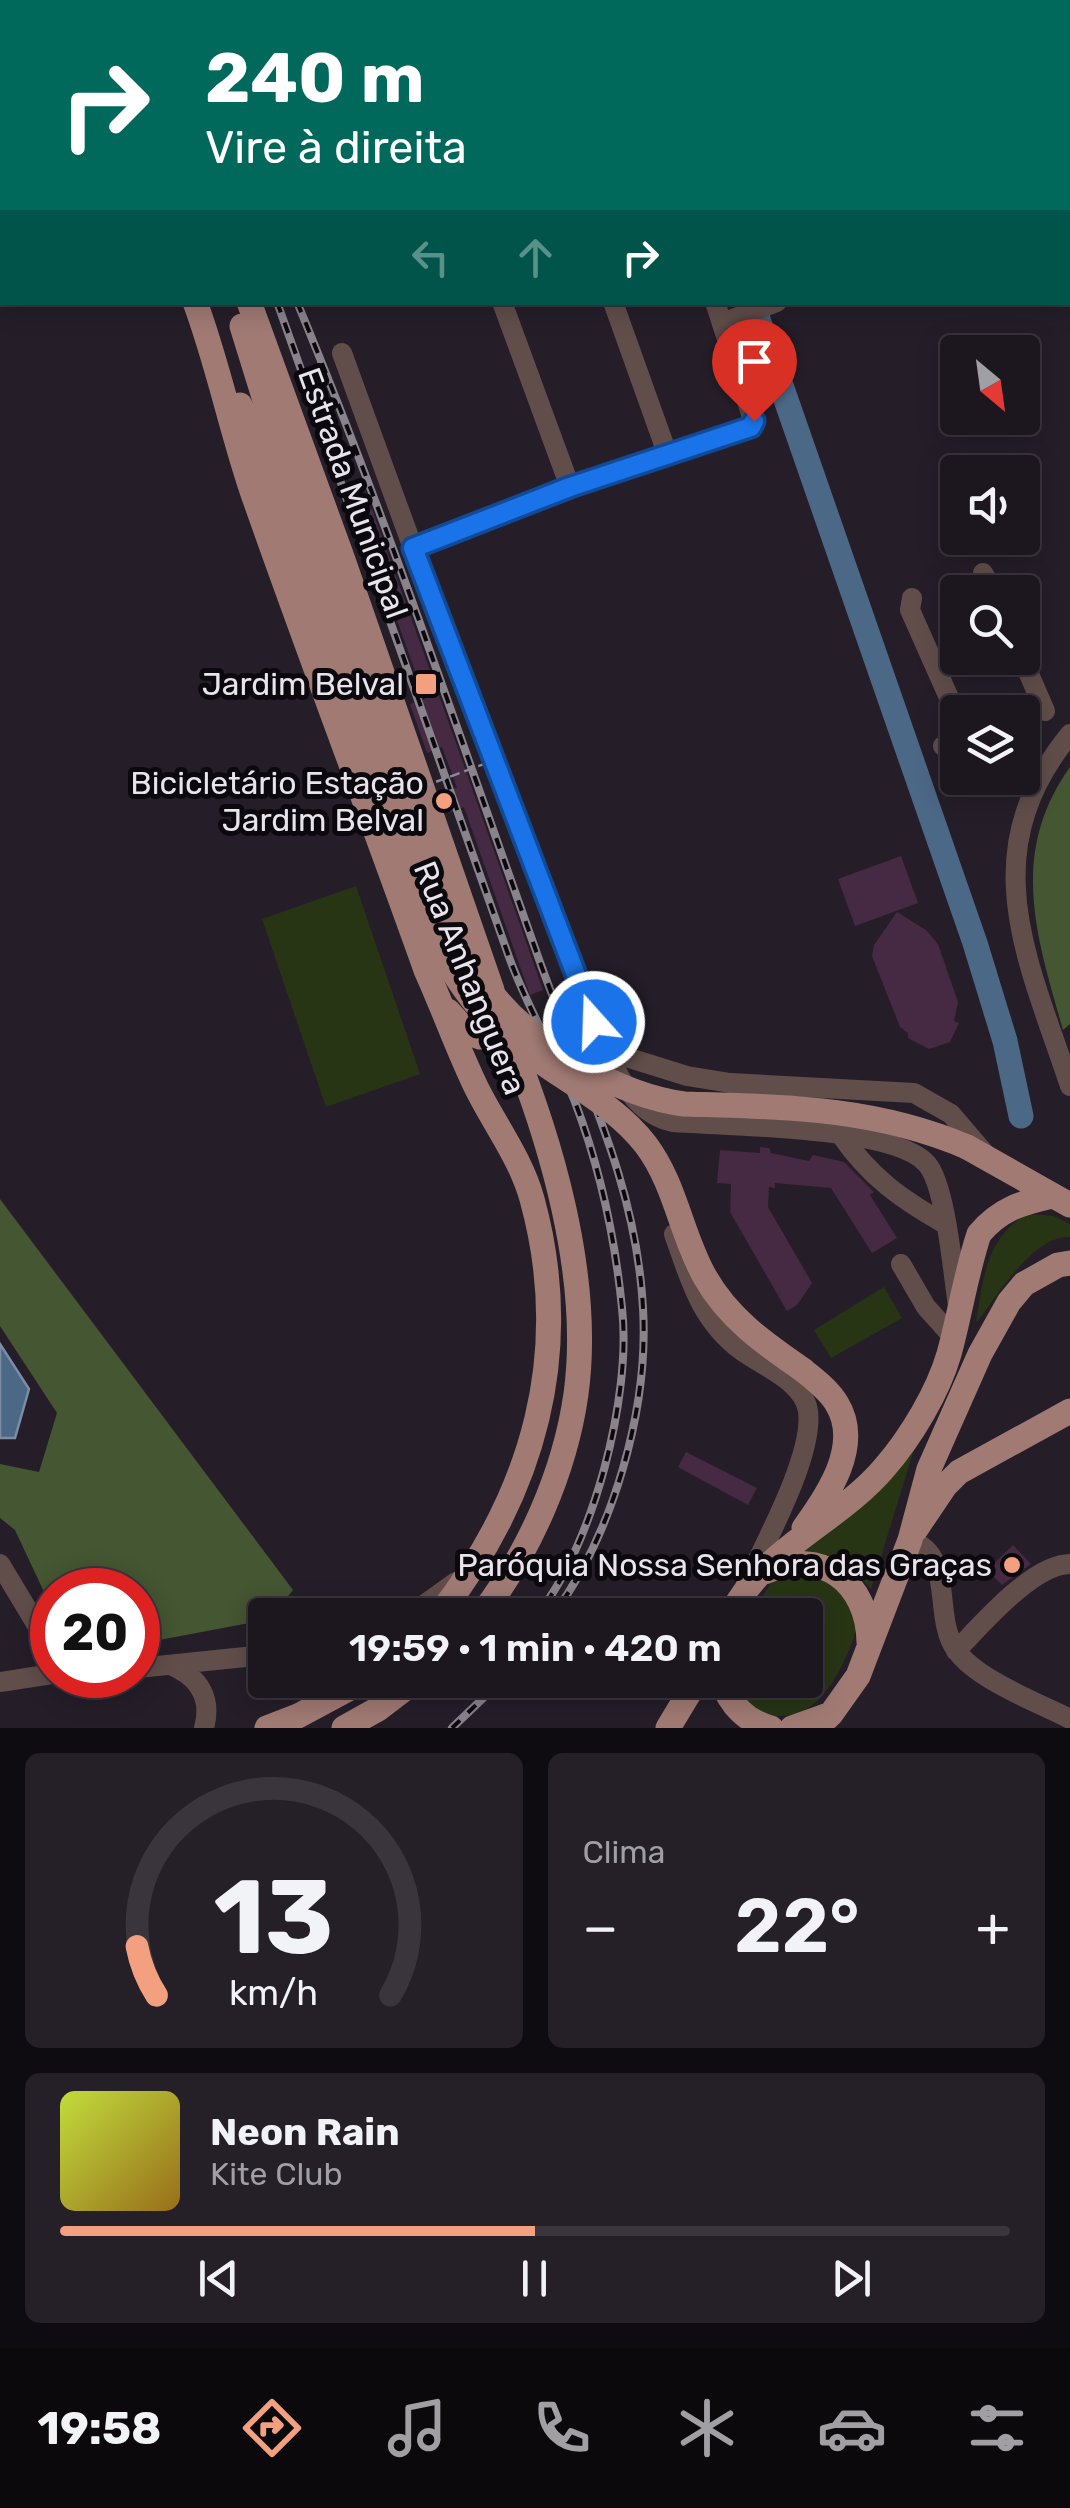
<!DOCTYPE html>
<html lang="pt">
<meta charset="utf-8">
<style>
:root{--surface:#1c161f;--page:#251f28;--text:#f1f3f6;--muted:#a09fa4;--line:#3a353d;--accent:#f2a080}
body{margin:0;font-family:Rubik,sans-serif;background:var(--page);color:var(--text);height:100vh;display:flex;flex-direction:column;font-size:38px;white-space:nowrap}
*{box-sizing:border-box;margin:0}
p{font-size:32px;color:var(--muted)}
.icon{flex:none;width:55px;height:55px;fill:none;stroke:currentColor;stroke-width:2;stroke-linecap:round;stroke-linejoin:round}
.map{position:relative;height:1728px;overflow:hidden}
.panel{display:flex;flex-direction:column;gap:25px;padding:25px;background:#0f0c11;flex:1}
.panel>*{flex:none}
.guide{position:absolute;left:0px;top:0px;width:1070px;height:305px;box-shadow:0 5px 25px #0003,0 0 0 2px var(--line);background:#00695c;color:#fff;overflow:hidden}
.needle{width:65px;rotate:151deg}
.controls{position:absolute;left:940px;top:335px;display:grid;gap:20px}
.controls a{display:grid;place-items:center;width:100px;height:100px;border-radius:10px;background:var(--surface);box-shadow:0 5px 25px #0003,0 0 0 2px var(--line);font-size:50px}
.speed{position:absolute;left:30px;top:1568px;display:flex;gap:20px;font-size:50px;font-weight:700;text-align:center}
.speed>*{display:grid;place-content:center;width:130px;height:130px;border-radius:50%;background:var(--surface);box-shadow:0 5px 25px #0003,0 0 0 2px var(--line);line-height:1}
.speed .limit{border:15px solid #d22;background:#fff;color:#111}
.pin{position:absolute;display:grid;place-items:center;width:85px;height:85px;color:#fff;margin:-102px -42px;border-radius:50% 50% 50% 0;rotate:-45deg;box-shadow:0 0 10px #0007}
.pin .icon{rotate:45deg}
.me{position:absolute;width:110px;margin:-55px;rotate:340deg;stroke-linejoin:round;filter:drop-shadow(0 0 8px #0008)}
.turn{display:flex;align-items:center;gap:35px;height:210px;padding:0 40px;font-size:45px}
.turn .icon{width:130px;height:130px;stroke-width:2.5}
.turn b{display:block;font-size:70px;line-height:85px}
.lanes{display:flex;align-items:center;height:95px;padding:0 40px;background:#0003;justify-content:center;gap:50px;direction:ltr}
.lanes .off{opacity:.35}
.big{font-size:75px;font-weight:600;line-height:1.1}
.panel .card{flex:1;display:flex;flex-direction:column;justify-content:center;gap:15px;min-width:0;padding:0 35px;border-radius:15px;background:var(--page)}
.panel .dial{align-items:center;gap:0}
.dial svg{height:260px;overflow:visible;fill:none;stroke:var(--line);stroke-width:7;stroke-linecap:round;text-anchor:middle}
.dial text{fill:var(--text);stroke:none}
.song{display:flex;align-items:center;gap:30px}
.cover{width:120px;height:120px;border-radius:15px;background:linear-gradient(135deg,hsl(70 70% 55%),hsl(40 70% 35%))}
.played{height:10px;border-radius:5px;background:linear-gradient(90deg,var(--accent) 50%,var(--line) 50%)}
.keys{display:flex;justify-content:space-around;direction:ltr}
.heat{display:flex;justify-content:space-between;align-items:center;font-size:55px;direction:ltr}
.panel .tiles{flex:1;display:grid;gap:25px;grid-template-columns:1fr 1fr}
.card:last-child{grid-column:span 2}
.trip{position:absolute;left:248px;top:1598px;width:575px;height:100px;border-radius:10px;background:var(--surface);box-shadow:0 5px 25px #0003,0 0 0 2px var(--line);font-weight:600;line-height:100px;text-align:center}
.menu{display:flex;height:160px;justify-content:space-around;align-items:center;background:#0b090c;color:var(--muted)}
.menu .icon{width:70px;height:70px}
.menu .active{color:var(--accent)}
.menu b{font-size:45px;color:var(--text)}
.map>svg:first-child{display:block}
</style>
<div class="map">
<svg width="1070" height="1728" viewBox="0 0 1070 1728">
<rect width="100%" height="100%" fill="#251e29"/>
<path fill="#273515" d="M356 886 420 1074 326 1107 262 919Z
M1027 1214 1054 1216 1070 1224V1237C1033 1235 997 1297 976 1323 983 1280 986 1237 1027 1214Z
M884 1287 902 1318 831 1358 814 1330Z
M916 1443 871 1589C850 1566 834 1556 803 1551Z
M795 1572 843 1585 861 1617C848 1655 827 1717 780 1716 754 1716 743 1701 733 1680H805V1615H749L773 1581Z"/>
<path fill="#455632" d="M1070 767V1024L1063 1030C1037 938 1008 854 1070 767Z
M0 1199 293 1590 273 1615H265V1620L138 1644V1590H52V1609L15 1530 0 1518V1464L39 1472 57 1413 0 1326Z"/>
<path fill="#4c6887" stroke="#7b8da5" stroke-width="2.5" d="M0 1344 29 1389 15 1438H0Z"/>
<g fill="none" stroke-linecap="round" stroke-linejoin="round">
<path stroke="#4c6887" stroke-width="25" d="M641 0 642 2
M752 302 975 943 1005 1041 1021 1116"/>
</g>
<path fill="#462943" d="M372 509 456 743 543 990 530 995 464 807 448 813 440 790 457 788 442 747 427 753 410 704 425 699 359 513Z
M901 856 918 903 855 926 838 879Z
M897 912 926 930 938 944 958 1002 954 1021 959 1023 950 1042 929 1049 908 1038V1033L900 1027 872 956 874 945Z
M760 1147 769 1148 771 1153 809 1161 813 1155 844 1162 874 1192 870 1195 897 1238 872 1253 831 1188 775 1183V1188L769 1187 768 1207 812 1283 797 1305 787 1311 730 1212 731 1184 717 1183 720 1150 760 1153Z
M686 1452 757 1488 748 1505 678 1467Z
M1013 1545 1031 1564 1002 1585 987 1570Z"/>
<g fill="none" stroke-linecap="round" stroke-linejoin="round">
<path stroke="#614e4b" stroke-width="20" d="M960 0 962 2
M368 2 375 0
M1068 241 1070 250
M502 302 570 487
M613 302 667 453
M722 323 777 302
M342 353 413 548 570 487 751 427 754 423 715 302
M413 548 599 1035C616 1070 631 1113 673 1122 726 1126 895 1126 927 1164 946 1186 953 1274 958 1306
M983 573 994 592
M912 598 910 610 958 718
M1022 658 1045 711
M1070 734C972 854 1028 959 1070 1086
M943 746 958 740
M607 1051 687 1076 730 1083 914 1093 951 1114 986 1155
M841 1135C870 1177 901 1199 945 1224
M674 1234C690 1280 701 1321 742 1351 764 1367 804 1382 808 1411 814 1455 765 1543 746 1584
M901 1264 926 1307 953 1337
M910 1540C956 1556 932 1616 956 1650 977 1680 1037 1702 1070 1719
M0 1564 38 1627 52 1658
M410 1615 456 1582
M956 1651C981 1625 1033 1564 1070 1564
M173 1666C200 1678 212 1699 204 1728
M138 1668 265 1655
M0 1682 52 1674"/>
<path stroke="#a17a74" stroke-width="25" d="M83 0 84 2
M138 0 139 2
M195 302C218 364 231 429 252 491 308 651 369 810 426 970 444 1010 458 1050 477 1089 495 1125 521 1159 532 1199 574 1352 534 1493 439 1615
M249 302 342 557 492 990
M242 326 293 491 322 568
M240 405 316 599
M448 1011 467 1032 480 1037 493 1031 500 1013
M967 1147 1070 1205
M803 1370C815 1380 829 1390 837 1404 862 1445 828 1495 804 1528
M916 1529 945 1486 959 1472 1070 1411
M765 1572C822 1546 868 1583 869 1642
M481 1615C529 1553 565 1472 576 1394 592 1277 551 1139 507 1032
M731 1615C762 1549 839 1522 885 1467 911 1437 938 1392 949 1354 960 1314 966 1273 979 1234 1000 1209 1021 1203 1052 1196
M721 1680C731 1705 745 1721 771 1728
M267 1728 298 1716 365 1680
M344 1728 378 1709 416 1680
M668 1728 697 1680
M792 1728 831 1714
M816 1728 831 1714 858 1676 910 1540 929 1469 980 1354 1009 1302 1024 1284 1058 1265 1070 1263"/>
<defs>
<path id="rail" d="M171 0 172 2
M189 0V2
M277 302C356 520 432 739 509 957 527 1007 555 1053 575 1102 600 1168 615 1238 622 1308 632 1396 593 1546 537 1615
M297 302C385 514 458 732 535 948 577 1070 636 1176 643 1308 649 1409 613 1534 553 1615
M452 1728 502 1680"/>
</defs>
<use href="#rail" stroke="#89838c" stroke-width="8"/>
<use href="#rail" stroke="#0c090e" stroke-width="4" stroke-dasharray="11" stroke-linecap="butt"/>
<path stroke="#8f8992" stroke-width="2.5" stroke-dasharray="10 5" stroke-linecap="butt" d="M422 787 495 760"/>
<path stroke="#a17a74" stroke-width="25" d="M322 568 452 931C466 956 480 980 498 1001 539 1049 622 1096 684 1104 784 1107 873 1107 967 1147
M317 604C338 666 359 729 380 792 405 868 428 949 482 1011 529 1067 605 1091 646 1145 676 1185 681 1235 705 1277 728 1318 765 1344 803 1370"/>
</g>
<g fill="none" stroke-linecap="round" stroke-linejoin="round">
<defs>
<path id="route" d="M594 1022 413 548 570 487 751 427 754 421"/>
</defs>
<use href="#route" stroke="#114b97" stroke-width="25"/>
<use href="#route" stroke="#1a73e8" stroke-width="18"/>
</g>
<g fill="#f2a080" stroke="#0c090e" stroke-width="4">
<rect x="414" y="672" width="24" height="24" rx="5"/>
<circle cx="444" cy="801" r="10"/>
<circle cx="1012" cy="1565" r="10"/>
</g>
<g text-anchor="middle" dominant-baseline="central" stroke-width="10" stroke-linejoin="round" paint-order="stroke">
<g font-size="32" fill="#e9e4eb" stroke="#0c090e">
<text transform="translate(353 493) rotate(70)">Estrada Municipal</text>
<text transform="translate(470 978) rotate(68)">Rua Anhanguera</text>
</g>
<g font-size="32" fill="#e9e4eb" stroke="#0c090e" text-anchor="end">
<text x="404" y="684">Jardim Belval</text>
<text x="424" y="783">Bicicletário Estação<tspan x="424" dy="37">Jardim Belval</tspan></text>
<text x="992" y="1565">Paróquia Nossa Senhora das Graças</text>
</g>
</g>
</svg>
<div class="controls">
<a><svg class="needle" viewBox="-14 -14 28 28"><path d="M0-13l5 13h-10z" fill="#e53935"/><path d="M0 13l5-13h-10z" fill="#a09fa4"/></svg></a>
<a><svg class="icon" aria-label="sound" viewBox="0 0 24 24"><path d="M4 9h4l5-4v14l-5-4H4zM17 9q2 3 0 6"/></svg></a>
<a><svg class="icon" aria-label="search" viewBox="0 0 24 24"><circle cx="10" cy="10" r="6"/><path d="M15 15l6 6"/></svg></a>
<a><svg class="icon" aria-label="layers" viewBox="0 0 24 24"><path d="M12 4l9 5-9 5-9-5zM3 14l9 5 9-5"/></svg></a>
</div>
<div class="speed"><div class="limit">20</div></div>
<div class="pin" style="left:754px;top:421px;background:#d93025"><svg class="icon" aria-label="arrive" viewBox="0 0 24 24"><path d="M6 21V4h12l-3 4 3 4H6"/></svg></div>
<svg class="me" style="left:594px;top:1022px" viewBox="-20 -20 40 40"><circle r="17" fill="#1a73e8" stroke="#fff" stroke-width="3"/><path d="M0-11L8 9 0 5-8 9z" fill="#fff"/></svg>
<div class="trip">19:59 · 1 min · 420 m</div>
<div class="guide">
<div class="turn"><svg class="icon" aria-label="right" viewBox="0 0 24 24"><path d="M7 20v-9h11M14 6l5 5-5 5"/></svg><div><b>240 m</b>Vire à direita</div></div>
<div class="lanes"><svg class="icon off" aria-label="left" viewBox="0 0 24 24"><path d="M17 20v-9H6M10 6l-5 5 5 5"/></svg><svg class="icon off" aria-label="ahead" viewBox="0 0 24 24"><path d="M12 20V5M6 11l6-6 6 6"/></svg><svg class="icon" aria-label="right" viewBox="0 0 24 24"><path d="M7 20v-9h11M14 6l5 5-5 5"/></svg></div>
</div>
</div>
<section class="panel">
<div class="tiles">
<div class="card dial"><svg viewBox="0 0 100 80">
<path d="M14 69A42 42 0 1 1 86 69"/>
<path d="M14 69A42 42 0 0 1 8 54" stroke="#f2a080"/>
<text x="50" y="56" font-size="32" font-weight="700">13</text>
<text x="50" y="72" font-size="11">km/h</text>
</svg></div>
<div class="card"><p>Clima</p>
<div class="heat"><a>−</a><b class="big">22°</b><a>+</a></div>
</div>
<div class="card">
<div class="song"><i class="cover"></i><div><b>Neon Rain</b><p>Kite Club</p></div></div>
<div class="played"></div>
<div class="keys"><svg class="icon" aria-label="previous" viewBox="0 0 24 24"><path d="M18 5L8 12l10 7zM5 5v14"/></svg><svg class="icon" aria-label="pause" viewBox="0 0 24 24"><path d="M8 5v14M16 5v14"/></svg><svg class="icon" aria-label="next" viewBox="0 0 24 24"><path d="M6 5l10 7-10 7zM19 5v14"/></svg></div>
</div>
</div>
</section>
<nav class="menu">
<b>19:58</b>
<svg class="icon active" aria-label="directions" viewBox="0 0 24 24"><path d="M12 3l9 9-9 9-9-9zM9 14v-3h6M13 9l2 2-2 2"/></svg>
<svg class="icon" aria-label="music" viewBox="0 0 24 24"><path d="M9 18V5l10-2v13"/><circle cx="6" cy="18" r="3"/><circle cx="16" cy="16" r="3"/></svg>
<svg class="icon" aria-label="phone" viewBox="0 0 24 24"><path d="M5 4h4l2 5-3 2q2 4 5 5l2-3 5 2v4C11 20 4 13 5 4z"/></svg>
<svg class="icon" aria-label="climate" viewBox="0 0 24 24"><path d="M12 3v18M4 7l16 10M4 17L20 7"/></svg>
<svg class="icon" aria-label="car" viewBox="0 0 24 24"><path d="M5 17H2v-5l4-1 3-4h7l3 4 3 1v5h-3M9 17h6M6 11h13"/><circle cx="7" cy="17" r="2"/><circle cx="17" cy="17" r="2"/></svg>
<svg class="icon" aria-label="filters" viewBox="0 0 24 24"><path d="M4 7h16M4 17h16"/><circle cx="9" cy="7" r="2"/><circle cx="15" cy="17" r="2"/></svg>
</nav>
